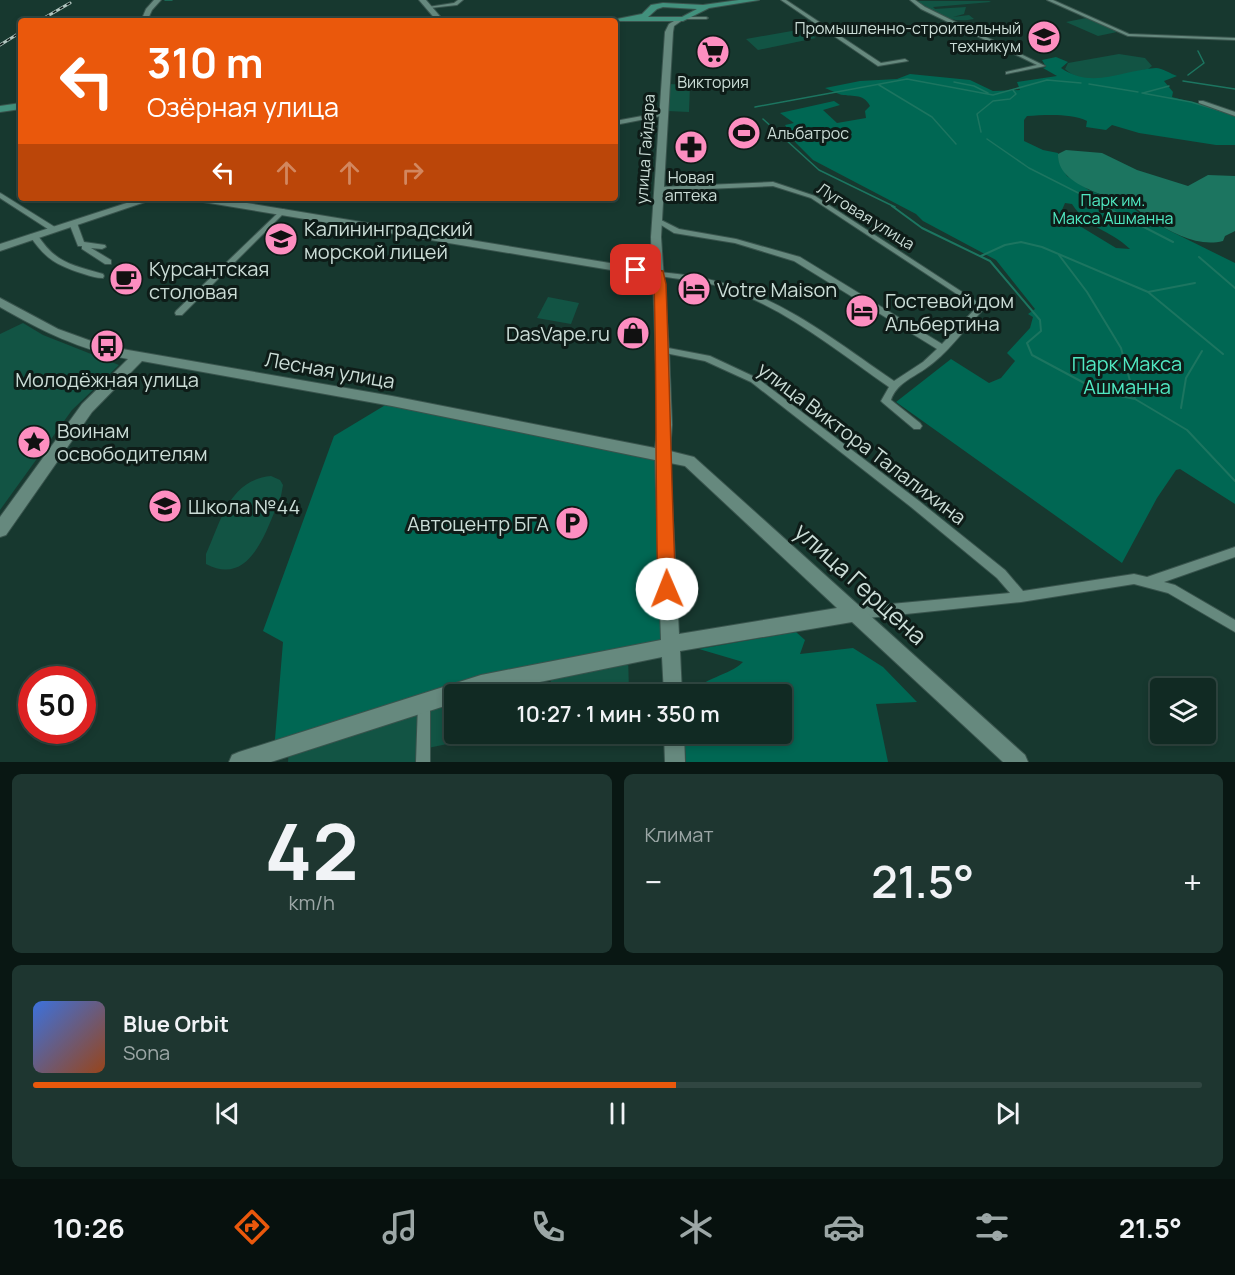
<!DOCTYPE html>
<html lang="ru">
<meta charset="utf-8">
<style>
:root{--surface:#112a23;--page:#1e3630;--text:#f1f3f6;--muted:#9ca7a6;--line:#304641;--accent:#ea580c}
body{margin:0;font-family:Manrope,sans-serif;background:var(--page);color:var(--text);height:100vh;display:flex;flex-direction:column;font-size:22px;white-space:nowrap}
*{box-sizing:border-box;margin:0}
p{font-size:20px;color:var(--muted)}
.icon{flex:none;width:33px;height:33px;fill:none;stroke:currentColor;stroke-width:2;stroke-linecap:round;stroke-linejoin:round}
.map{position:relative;height:762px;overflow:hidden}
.sheet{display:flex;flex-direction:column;gap:12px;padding:12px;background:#091713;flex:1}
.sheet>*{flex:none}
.guide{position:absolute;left:18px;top:18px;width:600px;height:183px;border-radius:6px;box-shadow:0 3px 9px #0003,0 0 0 2px var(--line);background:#ea580c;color:#fff;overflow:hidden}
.buttons{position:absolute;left:1150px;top:678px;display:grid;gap:12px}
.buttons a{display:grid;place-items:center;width:66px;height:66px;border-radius:6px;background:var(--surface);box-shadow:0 3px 9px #0003,0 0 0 2px var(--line);font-size:30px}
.speed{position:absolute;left:18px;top:666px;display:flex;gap:12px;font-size:30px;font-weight:700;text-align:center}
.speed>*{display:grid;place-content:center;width:78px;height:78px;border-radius:50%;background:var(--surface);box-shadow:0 3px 9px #0003,0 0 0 2px var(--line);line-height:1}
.speed .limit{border:9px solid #d22;background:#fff;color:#111}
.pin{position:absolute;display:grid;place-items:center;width:51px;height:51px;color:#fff;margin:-26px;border-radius:12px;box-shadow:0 3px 9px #0006}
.me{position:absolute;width:66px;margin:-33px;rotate:359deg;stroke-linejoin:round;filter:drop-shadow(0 0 4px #0008)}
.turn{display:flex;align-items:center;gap:21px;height:126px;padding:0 30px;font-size:27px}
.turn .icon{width:78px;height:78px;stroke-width:2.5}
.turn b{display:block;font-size:42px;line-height:51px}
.lanes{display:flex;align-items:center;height:57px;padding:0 30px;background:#0003;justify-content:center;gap:30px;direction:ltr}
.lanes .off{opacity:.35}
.big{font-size:45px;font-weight:600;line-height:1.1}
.sheet .tile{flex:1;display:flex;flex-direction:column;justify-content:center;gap:9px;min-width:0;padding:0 21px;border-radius:9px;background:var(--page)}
.sheet .dial{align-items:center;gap:0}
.dial b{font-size:78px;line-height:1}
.song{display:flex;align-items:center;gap:18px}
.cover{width:72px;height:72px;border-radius:9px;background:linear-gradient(135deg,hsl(220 70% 55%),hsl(20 70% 35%))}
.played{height:6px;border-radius:3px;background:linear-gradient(90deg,var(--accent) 55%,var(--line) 55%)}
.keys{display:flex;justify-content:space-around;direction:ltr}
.heat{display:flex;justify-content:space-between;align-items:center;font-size:33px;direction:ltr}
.sheet .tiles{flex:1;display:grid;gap:12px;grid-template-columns:1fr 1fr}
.tile:last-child{grid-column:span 2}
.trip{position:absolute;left:444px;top:684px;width:348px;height:60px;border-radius:6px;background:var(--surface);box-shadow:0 3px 9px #0003,0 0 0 2px var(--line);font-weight:600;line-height:60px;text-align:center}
.dock{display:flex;height:96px;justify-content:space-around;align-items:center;background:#07110e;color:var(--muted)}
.dock .icon{width:42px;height:42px}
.dock .active{color:var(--accent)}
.dock b{font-size:27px;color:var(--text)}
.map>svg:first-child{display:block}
</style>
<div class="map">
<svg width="1235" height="762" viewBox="0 0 1235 762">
<rect width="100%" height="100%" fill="#17382f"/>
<path fill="#125444" d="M915 1H989L991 2 933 7 935 9 966 7 964 14 953 17 969 15 974 19C951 24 934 14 915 1Z
M1086 18 1116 30 1117 32 1098 36 1066 22Z
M803 29 816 38 758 50 746 39Z
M1119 54 1145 58 1152 66 1148 69C1123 74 1086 89 1065 69L1068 63Z
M669 84 690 85 689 112 668 111Z
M548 297 579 303 571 324 537 318Z
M23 323 43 335 119 365 72 410 0 510V334Z
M271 476 280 480 283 485 281 496C267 527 252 588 206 564V554C221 521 229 480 271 476Z
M628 655 629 692 616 694H544L558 668Z
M481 685 486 694H454V734H496L423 749V762H288L289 746Z"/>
<path fill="#006753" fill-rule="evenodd" d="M1056 57 1068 62 1061 68C1093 90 1122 70 1156 68 1162 68 1171 74 1177 76L1164 81 1173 92 1172 97 1235 114V145H1216L1139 133 1112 125 1106 130 1086 127 1087 121C1071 113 1045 115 1027 116L1024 120V141L1043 150 1058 153 1059 162 1067 176 1089 190 1131 207 1154 223 1235 263V504L1180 469 1176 470 1157 498 1122 563 896 402 951 359 989 383 1001 378 1015 361 1007 353 1030 328 1033 317 1028 314 1035 309 996 260 923 221 916 214 813 160 796 143 785 125 794 123 780 113 834 101 840 105 823 110 837 123 866 118 865 111 870 106C863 92 851 98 839 94 834 92 830 90 825 88L860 81 897 79 910 74 970 80 993 91 1020 90 1017 82 1057 76 1043 68 1046 67 1042 60ZM1065 203 1072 204C1088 229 1109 229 1130 249L1116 248 1065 217 1062 210Z
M392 401 662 455 670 645 481 685 274 751 283 642 263 631 334 436Z
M796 632 805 640 800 654 853 648 883 667 917 702 876 704 888 762H686L684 734H782V694H693C703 677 729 676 743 662L699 649Z"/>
<path fill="#1c7560" d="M1066 150 1102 153 1137 170 1188 186 1208 175 1235 176V231L1225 236 1223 241C1199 247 1174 234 1153 221 1145 217 1139 209 1130 205 1108 195 1057 186 1058 154Z"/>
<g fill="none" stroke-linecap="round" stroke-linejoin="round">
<path stroke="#1c7560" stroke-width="1.5" d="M165 0H172
M1188 75 1204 63 1198 51
M1183 81 1235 89
M954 82 974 86 988 93
M1089 84 1138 92
M879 85 932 117 956 144
M1142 93 1191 102 1221 111
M1143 93 1169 86
M755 107 907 79 993 95 1047 80 1081 83
M763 119 819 170 895 207
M981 132 977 114 993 101 1010 99 1016 94 1013 90
M987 139 1029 168 1106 207"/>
<path stroke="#1c7560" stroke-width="2" d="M892 206 922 228 990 261 1040 320 1041 331 1027 343 1032 355 1101 392 1135 399 1187 430 1235 481
M1103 206 1173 242
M1059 255 1087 292 1121 348 1135 399
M981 256 1005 245 1021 242 1042 247 1148 292 1223 354
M1199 257 1235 288
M1148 292 1195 283
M1181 408 1186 378 1202 351"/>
<defs>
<path id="street" d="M458 0H463L457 5 430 8 428 7 454 3Z
M781 0H786L881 63 905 59 908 61 878 66Z
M910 0H915L925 7 1045 66 1006 74V72L1037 65 921 9Z
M1047 0H1053L1129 34 1235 38V40L1128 36Z
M688 17H706L708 18 706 19H686Z
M1199 101H1203L1235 112V116L1199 103Z
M664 112 667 114 666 115 615 125V121Z
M773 182 815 196 979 303 982 310 981 312C963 331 947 354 925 369 912 378 896 384 891 400L920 423 922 426 920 429H914L883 403 881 401 889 387C836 350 784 307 722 287 701 281 680 279 658 276L654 274 658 272C681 274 704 277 726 284 788 302 841 345 894 381L923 362 937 349 794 261 735 243 674 233 653 220 657 218 679 229 736 239 800 257 942 344 974 310 972 304 811 198 773 186 659 191 656 189 659 187Z
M0 193 2 194 58 229 54 231H51L0 198Z
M283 209 285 210V212L182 315H176L175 313 176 311 281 210Z
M73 221 77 223 84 242 105 245 106 247 102 249 91 248 111 260V264H105L82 249V246H78L69 223Z
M31 234H37C55 263 72 265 103 274L104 276 103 278C96 278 90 276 84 274 58 266 45 259 30 236Z
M663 347 710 356 757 378 919 501 1005 570 1023 591 1134 574 1147 577 1235 547V557L1164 582 1175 585 1235 620V632L1168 593 1134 584 1021 602 858 619 854 617 852 613 854 609 858 607 1010 593 997 578 911 507 751 382 705 361 660 352 659 350Z
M424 698 429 699 430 704V762H416L418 704 419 699Z"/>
<path id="secondary" d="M154 0H161L152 10 147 21H141L146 9Z
M419 0H426L444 21H437Z
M679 18 684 19 674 26 673 32 661 237 669 350 672 425 670 451 694 457 1025 755 1028 762H1003L852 622 680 651 682 694H664L662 657 481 694H454V703L271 762H229L232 755 239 752 481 675 661 640 655 460 392 406 142 361 92 412 6 535 0 537V517L82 404 128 359C80 350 42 331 0 307V298L58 329 105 346 392 396 655 448 658 425 653 277 197 201 192 198H216L652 270 651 237 665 32 669 24ZM670 463 685 466 837 608 679 634Z
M142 198H157L0 251V244Z
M664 734H684L685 762H665Z"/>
<path id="primary" d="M739 0H759L709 8 683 21H607L642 14 651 5 663 3 703 5ZM663 7 697 9 682 17H648L657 9Z
M21 103V109L0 112V106Z"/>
</defs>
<use href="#street" stroke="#39544d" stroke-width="2"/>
<use href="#secondary" stroke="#39544d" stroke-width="2"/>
<use href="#primary" stroke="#39544d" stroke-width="2"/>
<use href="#street" fill="#66897e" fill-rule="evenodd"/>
<use href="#secondary" fill="#66897e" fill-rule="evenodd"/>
<use href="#primary" fill="#42917d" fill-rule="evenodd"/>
<defs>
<path id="rail" d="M39 21 70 3
M0 45 21 32"/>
</defs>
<use href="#rail" stroke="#b2c6c0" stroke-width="3"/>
<use href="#rail" stroke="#0e1c18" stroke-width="1.5" stroke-dasharray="4" stroke-linecap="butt"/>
</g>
<path fill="#ea580c" stroke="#983908" stroke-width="1.5" d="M636 267 663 271 666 284C670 386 671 487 676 589L673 595 667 597 661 595 658 589C655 487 657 386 654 284L653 277 632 273 630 270Z"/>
<defs>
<symbol id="university-disc" viewBox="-11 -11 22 22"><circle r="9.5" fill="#fd8ec0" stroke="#0e1c18"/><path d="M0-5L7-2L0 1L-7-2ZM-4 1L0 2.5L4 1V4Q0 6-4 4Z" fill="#111"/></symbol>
<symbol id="supermarket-disc" viewBox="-11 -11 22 22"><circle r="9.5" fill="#fd8ec0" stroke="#0e1c18"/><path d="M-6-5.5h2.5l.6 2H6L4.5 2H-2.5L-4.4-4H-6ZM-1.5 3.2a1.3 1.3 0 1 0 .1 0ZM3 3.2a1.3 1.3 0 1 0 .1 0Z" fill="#111"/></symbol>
<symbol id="stadium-disc" viewBox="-11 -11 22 22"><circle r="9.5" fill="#fd8ec0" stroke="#0e1c18"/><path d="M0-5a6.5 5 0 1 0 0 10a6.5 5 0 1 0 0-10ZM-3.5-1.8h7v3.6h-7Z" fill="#111"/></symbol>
<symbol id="pharmacy-disc" viewBox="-11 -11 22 22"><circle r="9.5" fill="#fd8ec0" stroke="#0e1c18"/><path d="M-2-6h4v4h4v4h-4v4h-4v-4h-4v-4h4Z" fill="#111"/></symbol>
<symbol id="cafe-disc" viewBox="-11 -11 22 22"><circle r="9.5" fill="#fd8ec0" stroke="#0e1c18"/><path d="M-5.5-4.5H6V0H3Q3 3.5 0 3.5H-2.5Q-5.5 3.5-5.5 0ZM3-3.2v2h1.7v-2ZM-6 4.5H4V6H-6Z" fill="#111"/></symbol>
<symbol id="hotel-disc" viewBox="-11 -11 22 22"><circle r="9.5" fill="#fd8ec0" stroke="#0e1c18"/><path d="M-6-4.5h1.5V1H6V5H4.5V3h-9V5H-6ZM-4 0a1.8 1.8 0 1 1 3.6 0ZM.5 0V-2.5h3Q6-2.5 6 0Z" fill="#111"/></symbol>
<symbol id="shop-disc" viewBox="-11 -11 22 22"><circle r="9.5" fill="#fd8ec0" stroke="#0e1c18"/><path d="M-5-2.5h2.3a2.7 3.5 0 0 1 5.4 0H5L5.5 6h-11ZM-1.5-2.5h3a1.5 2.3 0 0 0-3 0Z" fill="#111"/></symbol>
<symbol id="bus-disc" viewBox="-11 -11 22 22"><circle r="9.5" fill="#fd8ec0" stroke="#0e1c18"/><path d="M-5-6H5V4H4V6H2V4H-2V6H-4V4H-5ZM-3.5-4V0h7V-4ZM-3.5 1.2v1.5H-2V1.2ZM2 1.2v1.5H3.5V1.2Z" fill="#111"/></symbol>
<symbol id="sight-disc" viewBox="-11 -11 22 22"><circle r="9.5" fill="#fd8ec0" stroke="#0e1c18"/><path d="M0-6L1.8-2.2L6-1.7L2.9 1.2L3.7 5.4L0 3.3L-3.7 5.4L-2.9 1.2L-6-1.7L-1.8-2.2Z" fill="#111"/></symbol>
<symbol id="school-disc" viewBox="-11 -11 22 22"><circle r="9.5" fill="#fd8ec0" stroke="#0e1c18"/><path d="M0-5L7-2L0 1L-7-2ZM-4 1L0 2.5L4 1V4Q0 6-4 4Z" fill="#111"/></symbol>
<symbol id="parking-disc" viewBox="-11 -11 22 22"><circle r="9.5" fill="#fd8ec0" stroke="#0e1c18"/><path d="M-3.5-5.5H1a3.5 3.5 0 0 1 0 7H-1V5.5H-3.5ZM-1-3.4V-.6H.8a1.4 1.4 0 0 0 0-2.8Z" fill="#111"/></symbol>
</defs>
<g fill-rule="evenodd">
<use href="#university-disc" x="1025" y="18" width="38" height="38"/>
<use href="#supermarket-disc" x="694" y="33" width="38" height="38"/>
<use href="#stadium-disc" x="725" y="114" width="38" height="38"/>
<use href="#pharmacy-disc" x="672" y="128" width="38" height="38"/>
<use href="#university-disc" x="262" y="220" width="38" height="38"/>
<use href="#cafe-disc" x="107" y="260" width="38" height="38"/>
<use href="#hotel-disc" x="675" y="270" width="38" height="38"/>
<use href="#hotel-disc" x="843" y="292" width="38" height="38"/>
<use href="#shop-disc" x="614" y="314" width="38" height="38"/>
<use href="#bus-disc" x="88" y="327" width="38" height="38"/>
<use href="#sight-disc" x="15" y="423" width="38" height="38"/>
<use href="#school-disc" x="146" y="487" width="38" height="38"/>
<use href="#parking-disc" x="553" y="504" width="38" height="38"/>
</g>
<g text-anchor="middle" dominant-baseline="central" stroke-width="6" stroke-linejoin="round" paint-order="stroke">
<g font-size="16" fill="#cbddd7" stroke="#0e1c18">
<text x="1021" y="28" text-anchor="end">Промышленно-строительный<tspan x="1021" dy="18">техникум</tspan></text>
<text x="713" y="82">Виктория</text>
<text x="767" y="133" text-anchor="start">Альбатрос</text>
<text x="691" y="177">Новая<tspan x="691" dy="18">аптека</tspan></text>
</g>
<g font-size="16" fill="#cbddd7" stroke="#0e1c18">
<text transform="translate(645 149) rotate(-86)">улица Гайдара</text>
<text transform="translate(866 216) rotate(32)">Луговая улица</text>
</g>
<g font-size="16" fill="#50eac3" stroke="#0e1c18">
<text x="1113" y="200">Парк им.<tspan x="1113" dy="18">Макса Ашманна</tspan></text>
</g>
<g font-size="20" fill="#cbddd7" stroke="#0e1c18" text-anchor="start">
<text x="304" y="228">Калининградский<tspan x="304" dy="23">морской лицей</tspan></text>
<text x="149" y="268">Курсантская<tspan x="149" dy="23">столовая</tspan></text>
<text x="717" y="289">Votre Maison</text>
<text x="885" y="300">Гостевой дом<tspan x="885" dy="23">Альбертина</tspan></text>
<text x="610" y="333" text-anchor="end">DasVape.ru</text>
<text x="107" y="379" text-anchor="middle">Молодёжная улица</text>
<text x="57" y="430">Воинам<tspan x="57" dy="23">освободителям</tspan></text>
<text x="188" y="506">Школа №44</text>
<text x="549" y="523" text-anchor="end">Автоцентр БГА</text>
</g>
<g font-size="20" fill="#50eac3" stroke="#0e1c18">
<text x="1127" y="363">Парк Макса<tspan x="1127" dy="23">Ашманна</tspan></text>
</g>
<g font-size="20" fill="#cbddd7" stroke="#0e1c18">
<text transform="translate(330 370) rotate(10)">Лесная улица</text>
<text transform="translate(862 443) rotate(37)">улица Виктора Талалихина</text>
</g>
<g font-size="24" fill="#cbddd7" stroke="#0e1c18">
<text transform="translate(861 583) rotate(42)">улица Герцена</text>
</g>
</g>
</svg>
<div class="buttons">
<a><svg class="icon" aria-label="layers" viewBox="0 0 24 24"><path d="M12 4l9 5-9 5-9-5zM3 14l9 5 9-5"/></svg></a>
</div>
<div class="speed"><div class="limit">50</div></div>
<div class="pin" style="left:636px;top:270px;background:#d93025"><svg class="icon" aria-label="arrive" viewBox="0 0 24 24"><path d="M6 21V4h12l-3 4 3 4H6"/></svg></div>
<svg class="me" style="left:667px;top:589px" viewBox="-20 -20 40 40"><circle r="19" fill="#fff"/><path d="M0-13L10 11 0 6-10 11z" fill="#ea580c"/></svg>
<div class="trip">10:27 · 1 мин · 350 m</div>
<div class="guide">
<div class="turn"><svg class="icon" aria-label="left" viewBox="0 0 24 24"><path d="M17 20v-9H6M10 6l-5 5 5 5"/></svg><div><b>310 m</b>Озёрная улица</div></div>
<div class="lanes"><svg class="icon" aria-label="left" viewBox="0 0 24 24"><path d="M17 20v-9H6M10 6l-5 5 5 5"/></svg><svg class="icon off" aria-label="ahead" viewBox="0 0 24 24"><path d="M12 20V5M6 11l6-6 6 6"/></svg><svg class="icon off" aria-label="ahead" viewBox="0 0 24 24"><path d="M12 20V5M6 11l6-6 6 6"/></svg><svg class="icon off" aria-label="right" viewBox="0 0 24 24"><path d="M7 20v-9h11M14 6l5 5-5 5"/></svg></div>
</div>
</div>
<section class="sheet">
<div class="tiles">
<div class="tile dial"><b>42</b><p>km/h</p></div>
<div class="tile"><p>Климат</p>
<div class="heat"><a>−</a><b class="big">21.5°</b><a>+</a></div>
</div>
<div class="tile">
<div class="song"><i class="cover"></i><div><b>Blue Orbit</b><p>Sona</p></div></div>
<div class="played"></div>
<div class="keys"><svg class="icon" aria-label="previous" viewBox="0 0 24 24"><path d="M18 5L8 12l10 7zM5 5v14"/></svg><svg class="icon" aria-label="pause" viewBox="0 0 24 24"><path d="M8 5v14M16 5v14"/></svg><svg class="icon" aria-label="next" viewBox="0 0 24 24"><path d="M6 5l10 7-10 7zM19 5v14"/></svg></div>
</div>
</div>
</section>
<nav class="dock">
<b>10:26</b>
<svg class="icon active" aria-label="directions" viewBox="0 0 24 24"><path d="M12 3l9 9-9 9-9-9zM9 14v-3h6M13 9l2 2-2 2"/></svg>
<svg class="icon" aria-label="music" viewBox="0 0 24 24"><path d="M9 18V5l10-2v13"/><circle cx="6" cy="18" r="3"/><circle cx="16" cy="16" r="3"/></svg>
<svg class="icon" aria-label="phone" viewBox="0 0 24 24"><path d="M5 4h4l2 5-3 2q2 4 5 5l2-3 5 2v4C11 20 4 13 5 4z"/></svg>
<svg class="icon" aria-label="climate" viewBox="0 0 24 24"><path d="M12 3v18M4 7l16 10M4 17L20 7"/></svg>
<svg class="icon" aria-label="car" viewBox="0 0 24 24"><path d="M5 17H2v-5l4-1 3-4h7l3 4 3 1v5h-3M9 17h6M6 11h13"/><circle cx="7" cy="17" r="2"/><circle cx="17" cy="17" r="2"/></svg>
<svg class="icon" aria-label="filters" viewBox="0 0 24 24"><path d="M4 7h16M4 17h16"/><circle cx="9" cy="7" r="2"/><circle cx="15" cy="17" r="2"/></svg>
<b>21.5°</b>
</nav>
